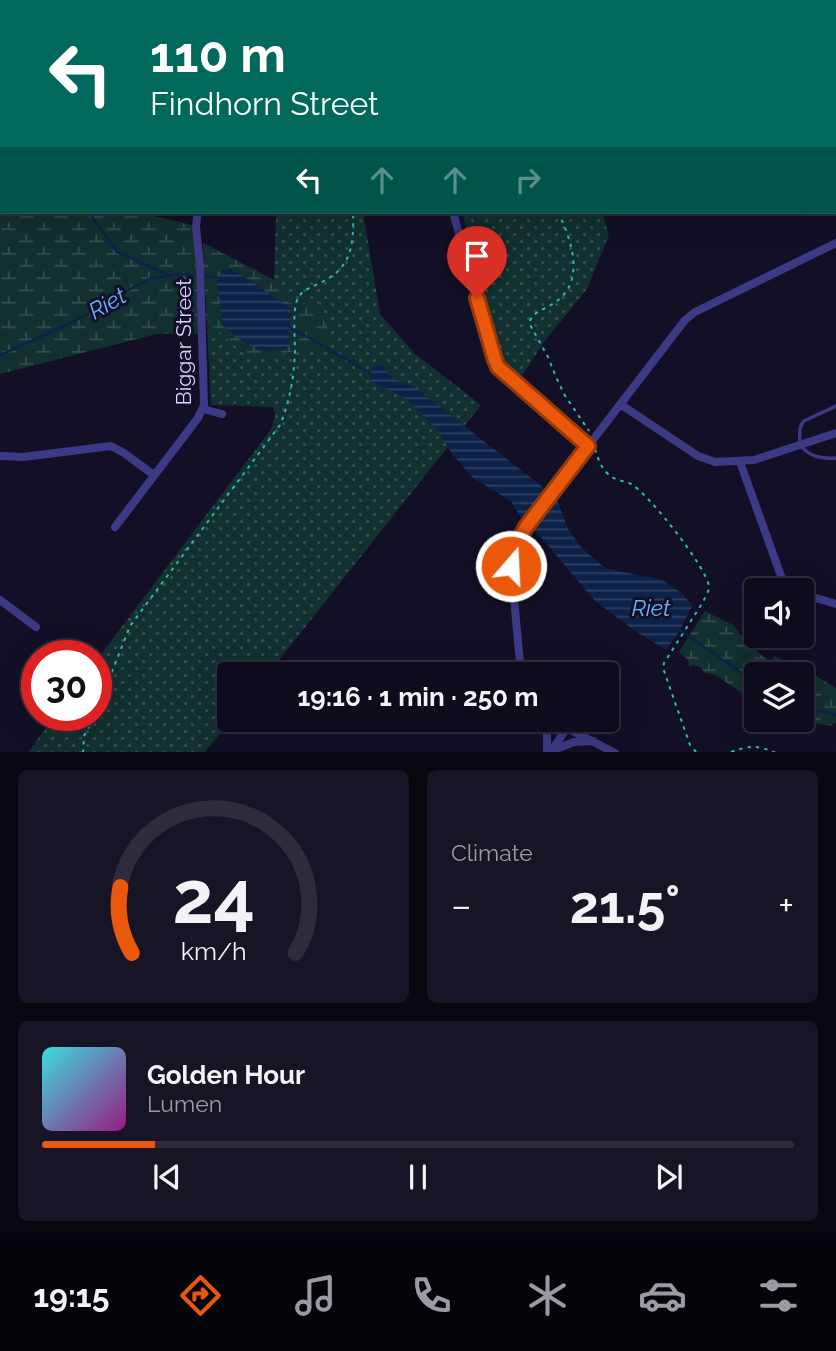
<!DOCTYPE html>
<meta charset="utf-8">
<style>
:root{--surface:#0e0b1c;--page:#171425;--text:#f1f3f6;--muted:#9b9ba3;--line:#2e2b3b;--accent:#ea580c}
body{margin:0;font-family:Raleway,sans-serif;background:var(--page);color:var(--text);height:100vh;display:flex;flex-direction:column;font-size:26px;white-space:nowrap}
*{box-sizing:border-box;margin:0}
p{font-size:23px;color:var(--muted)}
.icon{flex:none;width:38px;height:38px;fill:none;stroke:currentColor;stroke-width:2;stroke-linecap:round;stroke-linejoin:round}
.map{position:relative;height:752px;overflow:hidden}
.sheet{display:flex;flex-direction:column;gap:18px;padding:18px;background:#08060f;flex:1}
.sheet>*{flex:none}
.top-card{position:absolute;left:0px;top:0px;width:836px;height:214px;box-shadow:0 7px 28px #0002,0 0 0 2px var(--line);background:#00695c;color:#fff;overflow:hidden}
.tools{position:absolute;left:744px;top:578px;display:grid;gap:14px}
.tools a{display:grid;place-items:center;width:70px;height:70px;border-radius:7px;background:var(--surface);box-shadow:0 7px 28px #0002,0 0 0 2px var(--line);font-size:35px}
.speed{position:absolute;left:21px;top:640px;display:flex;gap:14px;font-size:35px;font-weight:700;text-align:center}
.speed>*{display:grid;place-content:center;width:91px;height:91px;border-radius:50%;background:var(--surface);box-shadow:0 7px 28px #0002,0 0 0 2px var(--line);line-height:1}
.speed .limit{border:10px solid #d22;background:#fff;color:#111}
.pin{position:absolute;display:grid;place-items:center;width:60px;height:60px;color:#fff;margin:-72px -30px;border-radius:50% 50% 50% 0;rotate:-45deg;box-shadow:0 0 7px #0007}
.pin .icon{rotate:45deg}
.me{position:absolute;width:77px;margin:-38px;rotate:19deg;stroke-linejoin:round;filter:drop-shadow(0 0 5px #0008)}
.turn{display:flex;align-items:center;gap:24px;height:147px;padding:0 35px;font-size:32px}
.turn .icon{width:91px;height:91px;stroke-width:2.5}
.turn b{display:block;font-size:49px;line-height:60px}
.lanes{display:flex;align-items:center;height:66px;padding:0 35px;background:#0003;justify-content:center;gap:35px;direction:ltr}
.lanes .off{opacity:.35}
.big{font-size:52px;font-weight:700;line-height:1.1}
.sheet .tile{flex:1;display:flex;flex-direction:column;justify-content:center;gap:10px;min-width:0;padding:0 24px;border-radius:10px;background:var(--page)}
.sheet .dial{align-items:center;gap:0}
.dial svg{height:182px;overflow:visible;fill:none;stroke:var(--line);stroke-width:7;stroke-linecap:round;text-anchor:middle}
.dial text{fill:var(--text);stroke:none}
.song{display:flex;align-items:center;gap:21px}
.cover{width:84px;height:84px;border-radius:10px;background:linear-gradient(135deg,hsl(180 70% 55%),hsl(310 70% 35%))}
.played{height:7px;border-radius:4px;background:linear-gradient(90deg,var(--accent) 15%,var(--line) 15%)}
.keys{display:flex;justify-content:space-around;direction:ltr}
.heat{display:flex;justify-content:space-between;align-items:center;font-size:38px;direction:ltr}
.sheet .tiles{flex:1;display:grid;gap:18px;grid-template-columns:1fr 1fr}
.tile:last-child{grid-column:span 2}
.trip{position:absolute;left:217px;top:662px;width:402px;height:70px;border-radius:7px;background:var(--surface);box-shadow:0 7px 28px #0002,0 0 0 2px var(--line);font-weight:700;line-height:70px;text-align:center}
.dock{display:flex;height:112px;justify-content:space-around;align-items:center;background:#06040b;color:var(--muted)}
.dock .icon{width:49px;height:49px}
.dock .selected{color:var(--accent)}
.dock b{font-size:32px;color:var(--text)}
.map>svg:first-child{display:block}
</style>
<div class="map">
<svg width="836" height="753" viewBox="0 0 836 753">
<defs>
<pattern id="grass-dots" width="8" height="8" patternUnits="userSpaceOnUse" patternTransform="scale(1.75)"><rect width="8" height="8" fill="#12302f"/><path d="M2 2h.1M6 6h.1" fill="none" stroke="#344d4e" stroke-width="1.8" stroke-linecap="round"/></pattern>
<pattern id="wetland-marsh" width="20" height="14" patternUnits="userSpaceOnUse" patternTransform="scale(1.75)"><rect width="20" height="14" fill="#12302f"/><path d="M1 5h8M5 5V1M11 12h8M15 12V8" fill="none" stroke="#344d4e"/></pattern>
<pattern id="water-rules" width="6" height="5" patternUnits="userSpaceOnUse" patternTransform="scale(1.75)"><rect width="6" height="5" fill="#0c2248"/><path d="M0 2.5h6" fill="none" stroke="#2f4163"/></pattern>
</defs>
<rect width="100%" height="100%" fill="#130f26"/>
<path fill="url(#grass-dots)" d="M276 212H363L380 314 414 353 481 405 268 674H229V719H232L205 752 28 753 54 716H96V661L271 429 275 415 273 407 211 405 203 243 274 280Z
M462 212H602L609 235 587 289 544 342 519 380 501 360Z"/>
<path fill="url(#wetland-marsh)" d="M2 78V212H137L196 226 202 334H157L0 374V89Z
M203 243 274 280 289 303 301 307 307 301 315 300 322 303 324 320 329 331 327 348 300 349 273 357 261 356 245 352 231 343 217 329 207 323Z
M705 611 733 625 744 639 760 654 771 662 774 656 811 673 836 688V723H834L831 726 787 719H802V674H756V703L714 674 705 673 700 667 694 665 689 667 688 660 679 652Z"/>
<path fill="url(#water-rules)" d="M230 269 248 279 291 309 289 347C260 357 245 344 223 326L217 284 222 271Z
M377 365 383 366 393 379 413 386 539 484 558 502 568 529 581 547 605 568 663 580 684 595 692 606 680 630 666 650 635 631 594 600 540 536 520 516 511 501 473 478 453 455 436 428 405 398 371 382 370 373Z"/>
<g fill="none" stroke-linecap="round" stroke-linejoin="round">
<path stroke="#0c2248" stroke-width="2.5" d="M25 0 26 2
M91 212 92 217 117 252 169 275
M290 327 370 373
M0 355 69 324 148 279 180 274 219 278
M680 630 756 683
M802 711 812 709 836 715"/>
<path stroke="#2fb8b0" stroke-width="2" stroke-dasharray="3.5 5" stroke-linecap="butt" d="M537 0 538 2
M558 212C571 239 587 282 554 303 544 310 533 311 529 323L548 357 556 377 564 394 589 431
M595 449C598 458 600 466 607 473 614 481 623 480 631 484 648 493 708 569 709 587 709 592 705 597 703 602L664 663 663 668 690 745 697 753
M96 712 130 626 280 425C290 401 294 377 295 351 295 337 292 310 298 298 302 290 312 287 320 283 352 268 354 245 353 212
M731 752C751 745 757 745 776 753
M83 753 84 736 95 716
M728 753H733"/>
<path stroke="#3d3a85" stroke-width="3.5" d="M836 406 804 421C798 427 800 437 800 445 810 457 821 459 836 458"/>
<path stroke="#3d3a85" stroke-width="8" d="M610 0V2
M738 0 740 2
M59 2V0
M324 2 325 0
M453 212 491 347 494 360 503 372 588 445
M620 404 698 456 715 462 754 460 836 433
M203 409 222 414
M0 456 23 457 111 446 124 453 154 475
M740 462 781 576 785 583 793 590
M115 527 198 418 204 405 200 266 196 226 198 212
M802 594 836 604
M0 600 36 627
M521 674 511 566 515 546 526 527 685 320 695 312 836 243
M544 719 547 734V753
M555 719 567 728 615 753
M551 751 574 742 593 741
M551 751 567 728"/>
</g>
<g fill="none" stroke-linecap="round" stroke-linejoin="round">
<defs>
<path id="route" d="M477 298 495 360 498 367 588 446 526 527 515 546 511 566"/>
</defs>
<use href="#route" stroke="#983908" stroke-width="18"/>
<use href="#route" stroke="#ea580c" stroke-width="12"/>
</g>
<g text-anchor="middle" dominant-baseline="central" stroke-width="6" stroke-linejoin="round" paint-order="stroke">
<g font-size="21" fill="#d9d4ff" stroke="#130f26">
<text transform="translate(183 342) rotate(-90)">Biggar Street</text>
</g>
<g font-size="23" font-style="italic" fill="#62b6ff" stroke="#130f26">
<text transform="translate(107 303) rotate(-30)">Riet</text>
<text x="651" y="607">Riet</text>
</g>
</g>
</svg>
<div class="tools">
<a><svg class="icon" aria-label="sound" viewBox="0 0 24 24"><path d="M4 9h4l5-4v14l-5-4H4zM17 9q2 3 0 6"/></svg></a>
<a><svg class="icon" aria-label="layers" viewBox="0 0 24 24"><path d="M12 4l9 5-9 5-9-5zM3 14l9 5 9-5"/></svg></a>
</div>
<div class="speed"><div class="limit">30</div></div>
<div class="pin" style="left:477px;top:298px;background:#d93025"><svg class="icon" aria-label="arrive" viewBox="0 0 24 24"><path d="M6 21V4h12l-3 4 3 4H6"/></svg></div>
<svg class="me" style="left:511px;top:566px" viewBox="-20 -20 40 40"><circle r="17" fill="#ea580c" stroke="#fff" stroke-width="3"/><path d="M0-11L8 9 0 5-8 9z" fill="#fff"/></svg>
<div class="trip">19:16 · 1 min · 250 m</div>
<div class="top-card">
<div class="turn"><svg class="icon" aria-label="left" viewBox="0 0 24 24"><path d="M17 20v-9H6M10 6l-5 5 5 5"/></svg><div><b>110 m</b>Findhorn Street</div></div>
<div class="lanes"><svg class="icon" aria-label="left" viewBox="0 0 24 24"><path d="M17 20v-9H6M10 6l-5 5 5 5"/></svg><svg class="icon off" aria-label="ahead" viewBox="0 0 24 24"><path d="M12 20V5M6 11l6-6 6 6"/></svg><svg class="icon off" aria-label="ahead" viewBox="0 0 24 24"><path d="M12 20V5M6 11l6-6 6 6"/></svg><svg class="icon off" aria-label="right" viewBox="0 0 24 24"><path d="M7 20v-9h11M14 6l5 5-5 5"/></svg></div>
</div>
</div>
<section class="sheet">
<div class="tiles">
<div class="tile dial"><svg viewBox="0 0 100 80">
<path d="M14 69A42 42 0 1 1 86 69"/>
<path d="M14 69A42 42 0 0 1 9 40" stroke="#ea580c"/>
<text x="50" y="56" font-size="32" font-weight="700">24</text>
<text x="50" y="72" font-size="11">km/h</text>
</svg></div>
<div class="tile"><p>Climate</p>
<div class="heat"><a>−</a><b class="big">21.5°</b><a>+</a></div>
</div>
<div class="tile">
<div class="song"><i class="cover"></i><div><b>Golden Hour</b><p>Lumen</p></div></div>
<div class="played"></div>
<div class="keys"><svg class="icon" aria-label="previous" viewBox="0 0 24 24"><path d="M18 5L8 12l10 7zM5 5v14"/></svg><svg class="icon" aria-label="pause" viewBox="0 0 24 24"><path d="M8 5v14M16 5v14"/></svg><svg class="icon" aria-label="next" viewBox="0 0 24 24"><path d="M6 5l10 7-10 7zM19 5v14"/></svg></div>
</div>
</div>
</section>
<nav class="dock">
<b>19:15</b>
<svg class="icon selected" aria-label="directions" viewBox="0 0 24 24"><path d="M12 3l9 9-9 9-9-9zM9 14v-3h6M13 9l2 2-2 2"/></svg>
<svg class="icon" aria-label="music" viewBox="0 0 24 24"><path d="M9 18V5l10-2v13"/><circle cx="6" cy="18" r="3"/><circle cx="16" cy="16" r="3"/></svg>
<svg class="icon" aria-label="phone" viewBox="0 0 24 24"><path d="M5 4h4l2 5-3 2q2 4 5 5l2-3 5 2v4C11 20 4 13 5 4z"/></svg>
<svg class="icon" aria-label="climate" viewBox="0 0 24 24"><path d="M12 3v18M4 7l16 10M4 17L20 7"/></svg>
<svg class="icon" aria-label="car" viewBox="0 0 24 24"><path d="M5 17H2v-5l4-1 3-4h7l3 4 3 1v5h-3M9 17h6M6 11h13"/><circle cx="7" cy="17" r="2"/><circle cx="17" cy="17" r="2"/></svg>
<svg class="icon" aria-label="filters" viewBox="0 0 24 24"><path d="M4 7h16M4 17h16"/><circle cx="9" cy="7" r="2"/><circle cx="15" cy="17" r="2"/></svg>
</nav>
